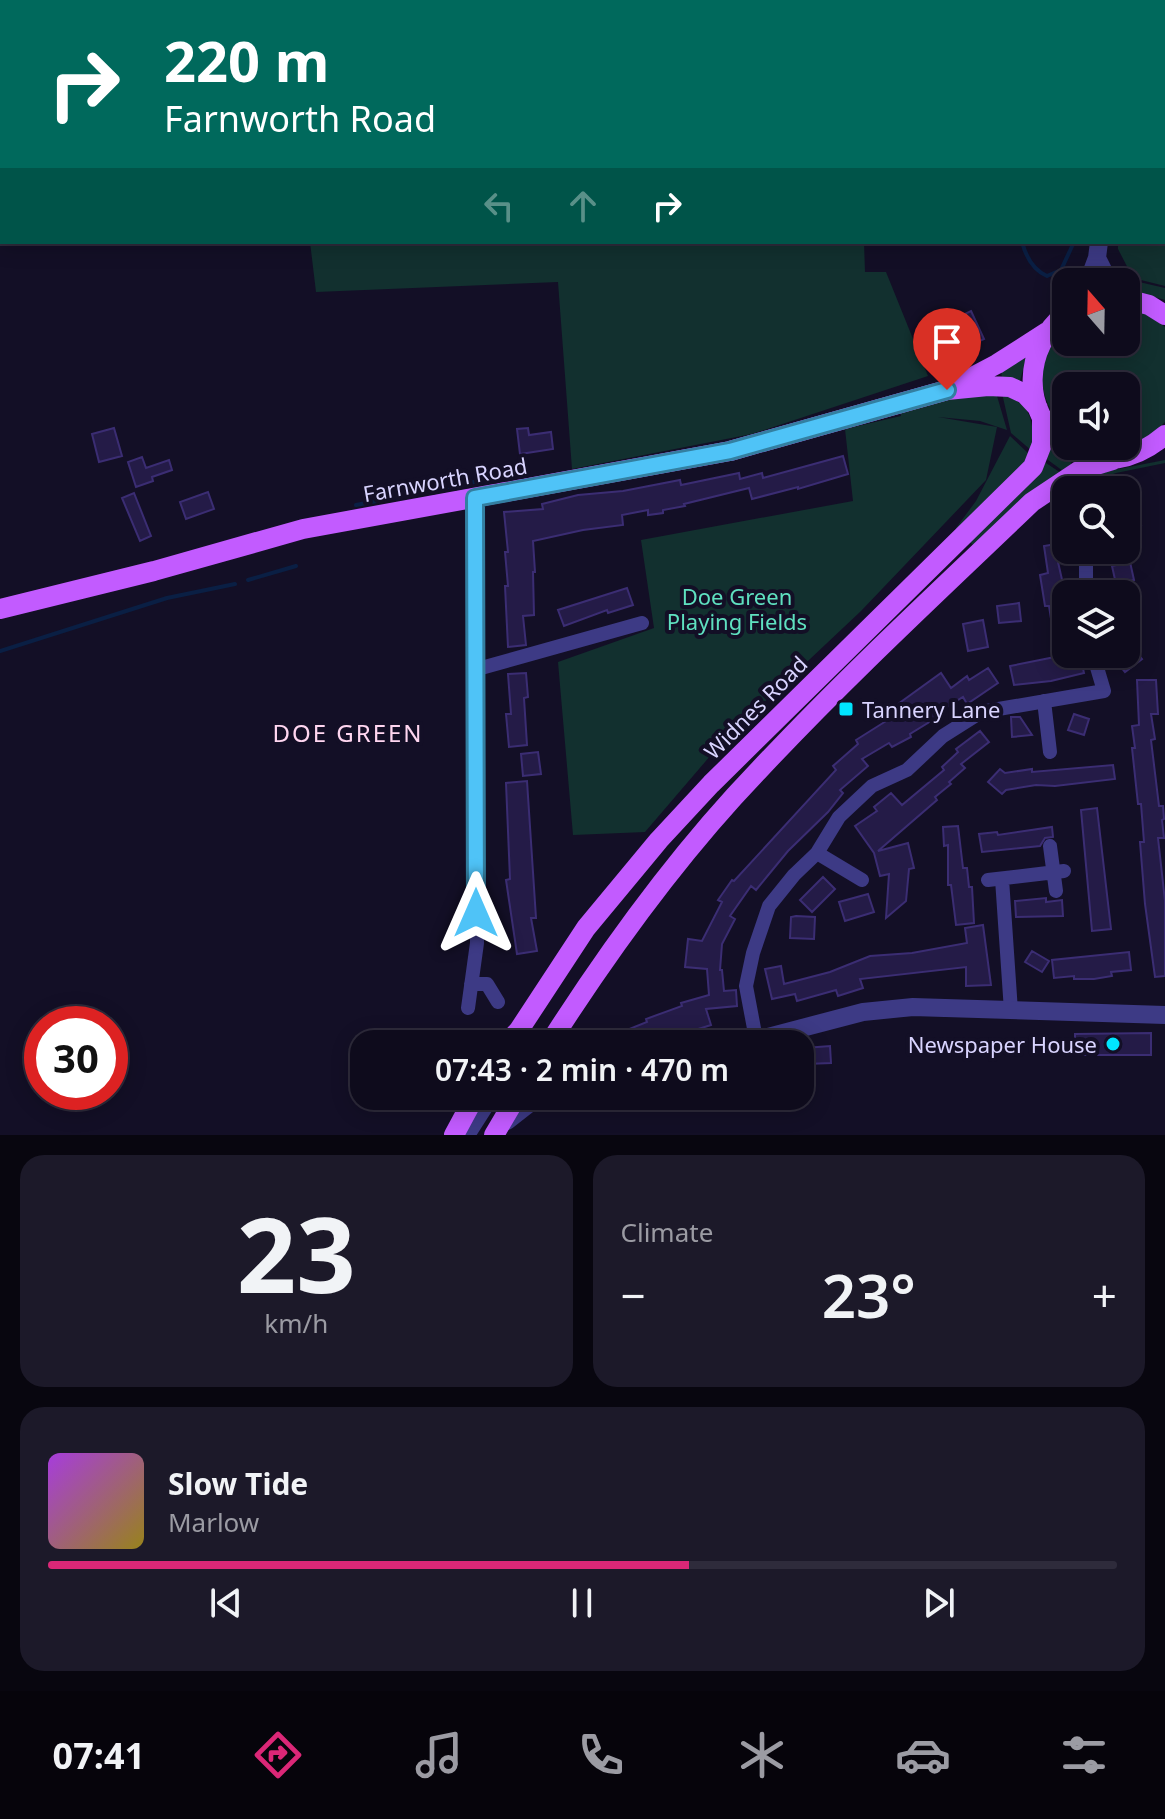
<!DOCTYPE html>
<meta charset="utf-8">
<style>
:root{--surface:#0e0b1c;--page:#1c1929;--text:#f1f3f6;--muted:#9b9ba3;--line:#2e2b3b;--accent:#db2777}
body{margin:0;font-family:"Noto Sans",sans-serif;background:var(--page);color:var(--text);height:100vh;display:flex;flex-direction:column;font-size:30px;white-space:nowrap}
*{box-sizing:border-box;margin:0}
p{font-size:26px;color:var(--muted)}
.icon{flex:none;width:44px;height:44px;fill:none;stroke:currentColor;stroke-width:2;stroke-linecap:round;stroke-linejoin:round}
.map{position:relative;height:1135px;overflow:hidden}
.drawer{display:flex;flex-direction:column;gap:20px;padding:20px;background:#08060f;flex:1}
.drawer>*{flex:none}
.hud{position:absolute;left:0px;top:0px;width:1166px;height:244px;box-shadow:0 4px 20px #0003,0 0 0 2px var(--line);background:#00695c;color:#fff;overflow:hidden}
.needle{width:52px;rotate:340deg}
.tools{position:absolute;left:1052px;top:268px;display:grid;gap:16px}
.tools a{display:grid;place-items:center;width:88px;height:88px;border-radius:16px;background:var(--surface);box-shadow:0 4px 20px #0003,0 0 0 2px var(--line);font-size:40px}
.speed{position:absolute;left:24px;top:1006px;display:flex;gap:16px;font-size:40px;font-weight:700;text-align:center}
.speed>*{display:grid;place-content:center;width:104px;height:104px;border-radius:50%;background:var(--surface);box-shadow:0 4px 20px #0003,0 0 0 2px var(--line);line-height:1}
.speed .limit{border:12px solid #d22;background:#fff;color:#111}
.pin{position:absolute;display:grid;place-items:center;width:68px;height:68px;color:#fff;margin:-82px -34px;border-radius:50% 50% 50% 0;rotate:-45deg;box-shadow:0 0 8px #0007}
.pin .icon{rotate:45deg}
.me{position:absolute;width:88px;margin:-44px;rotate:0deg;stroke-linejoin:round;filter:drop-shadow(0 0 6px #0008)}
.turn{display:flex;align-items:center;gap:28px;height:168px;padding:0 32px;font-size:36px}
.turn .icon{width:104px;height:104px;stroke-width:2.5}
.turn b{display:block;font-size:56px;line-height:68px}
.lanes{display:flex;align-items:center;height:76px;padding:0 32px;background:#0003;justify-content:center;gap:40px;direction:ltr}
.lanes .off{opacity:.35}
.big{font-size:60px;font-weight:600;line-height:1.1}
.drawer .tile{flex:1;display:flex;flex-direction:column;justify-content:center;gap:12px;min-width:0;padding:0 28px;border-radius:24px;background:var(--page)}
.drawer .dial{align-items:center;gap:0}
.dial b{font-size:104px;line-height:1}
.song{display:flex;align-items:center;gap:24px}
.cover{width:96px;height:96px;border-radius:12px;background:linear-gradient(135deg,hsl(280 70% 55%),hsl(50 70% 35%))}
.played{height:8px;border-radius:4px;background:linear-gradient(90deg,var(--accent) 60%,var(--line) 60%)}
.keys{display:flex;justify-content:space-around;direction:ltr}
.heat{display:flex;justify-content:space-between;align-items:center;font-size:44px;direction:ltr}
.drawer .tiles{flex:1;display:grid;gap:20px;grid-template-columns:1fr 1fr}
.tile:last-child{grid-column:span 2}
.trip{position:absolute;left:350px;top:1030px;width:464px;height:80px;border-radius:24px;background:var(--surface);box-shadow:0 4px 20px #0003,0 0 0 2px var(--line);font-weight:600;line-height:80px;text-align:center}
.tab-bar{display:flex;height:128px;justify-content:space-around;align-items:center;background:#06040b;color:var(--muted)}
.tab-bar .icon{width:56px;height:56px}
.tab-bar .current{color:var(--accent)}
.tab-bar b{font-size:36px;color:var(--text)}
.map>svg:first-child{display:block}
</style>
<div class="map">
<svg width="1165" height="1135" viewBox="0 0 1165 1135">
<rect width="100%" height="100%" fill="#130f26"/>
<path fill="#12302f" d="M228 0H864L230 2Z
M1165 137V286L1133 278 1118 249V242H1164Z
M310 242H864L865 272H886L928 376 752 434 572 469 558 282 316 292Z
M1113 276 1165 288V300L1126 289V282H1115Z
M1126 308 1147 314 1165 327V422C1141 447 1117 455 1084 446H1126V386H1066V434C1038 398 1029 360 1066 325V342H1126Z
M1024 355 1026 358 1020 381 1002 378 1001 371Z
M1002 393C1031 401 1035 424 1032 451L1011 433Z
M974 394 997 396 1007 430 980 421 938 417 997 427 986 480 861 611 723 741 645 832 573 835 558 662 654 628 641 540 853 501 845 429 901 416 900 411Z
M1010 436 1030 455 1025 464 959 531 956 528 976 501Z
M1049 443 1071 460V466L1063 471 1044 457Z
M1165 460V463L1116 473 1078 485 1076 481 1098 473Z
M1043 461 1061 473 975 547 969 541Z"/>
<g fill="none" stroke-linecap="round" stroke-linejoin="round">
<path stroke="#0a1f44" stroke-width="4" d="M130 0 133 2
M210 0 213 2
M648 0 655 2
M60 2 64 0
M156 2 157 0
M403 2 408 0
M0 9H2
M1164 209H1165
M1022 242C1026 257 1033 270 1047 276L1061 270 1074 242
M356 505 479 481
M248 580 296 566
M0 651 167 598 235 584"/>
</g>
<path fill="#241b47" stroke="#3b2d73" stroke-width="2" d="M971 311 984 339 962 349 950 321Z
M114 428 122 456 99 462 92 434Z
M528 428 529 435 551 432 553 449 520 454 517 429Z
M843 456 848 474 798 489V487L752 499 749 488 684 504 685 506 663 510V513L648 515V510L622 515 623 525 583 530 533 541 535 572H533L534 615 523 616 526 645 508 647 505 586H508L505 552H508L504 512 543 509 542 504 578 495 623 491 680 480 681 485 739 473 740 479 762 473 763 478Z
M142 457 146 468 169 460 172 470 152 477 153 481 136 487 128 462Z
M208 492 214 509 186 519 180 502Z
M134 493 151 536 140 541 122 498Z
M1126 522 1141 526 1138 538 1126 536Z
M1062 543 1065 561 1058 562 1063 584 1059 585 1063 611 1066 610V636L1054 638 1049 606H1045L1040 575 1048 573 1044 546Z
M1130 562 1134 580 1116 584 1112 566Z
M627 588 633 605 608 613 607 610 564 626 558 610Z
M1019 603 1021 621 999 623 997 606Z
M983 620 988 647 968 651 963 624Z
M1126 640 1142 659 1125 672 1116 661 1126 654Z
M1060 656 1061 660 1080 656 1084 673 1051 681 1014 685 1010 666Z
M988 668 998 683 967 704 963 697 934 715 936 718 910 734 911 737 892 747 889 743 862 759 868 766 840 790 843 793 828 812 788 851 756 890 751 886 730 916 735 919 722 944 720 970H722L724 991 736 990 737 1006 706 1009 711 1025 650 1044H592L647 1022 646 1019 682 1006 681 1003 709 995 707 969 685 967 688 939 702 941 722 902 718 900 732 880 734 881 836 770 833 766 858 744 856 740 902 711 898 704 941 673 951 688 967 676 969 680Z
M526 673 528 697 524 698 527 745 509 747 506 714H511L508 674Z
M1137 680H1156L1158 714H1151L1155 739 1151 740 1159 806H1163L1164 819 1162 820 1164 838H1158L1165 901V976L1155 977 1145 904 1140 842H1144L1141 804H1138L1132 748H1135L1132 726 1139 725Z
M1074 714 1089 719 1084 735 1068 730Z
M1011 717H1020L1032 735 1012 737Z
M980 731 989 742 961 764 965 768 949 782 951 784 935 797 937 800 878 851 908 843 914 868 909 869 906 901 886 918 889 874 880 876 874 853 855 826 877 811 874 807 891 793 902 805 944 770 942 767 958 752 956 749Z
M538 752 541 774 523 776 521 754Z
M1113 765 1115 779 1055 786 1036 785 1006 790 1002 794 988 782 1000 769 1005 773 1032 769V772Z
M527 781 536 918H531L537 951 517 954 506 880 510 879 506 783Z
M1097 808 1111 929 1092 931 1081 810Z
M958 826 963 868H967L969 887H972L974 923 956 925 951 885H948V845L944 846 943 827Z
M1052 827 1053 837 1045 838 1040 846 982 852 979 834 997 832 998 835Z
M823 877 835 889 812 912 800 900Z
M868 894 874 912 845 921 839 902Z
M1046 898V902L1062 900 1063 916 1016 917 1015 901Z
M796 916 815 917 814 939 790 938 791 917Z
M983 925 991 985 966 986V967L860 979 863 988 838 996 836 990 797 1001 795 994 772 999 765 969 781 966 784 984 830 972 870 956 912 953 967 943 965 928Z
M1032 951 1049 961 1042 972 1025 962Z
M1129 952 1131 970 1111 972 1112 976 1094 979H1074V976L1054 978 1052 960Z
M1151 1033V1055H1075V1034Z
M830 1046 831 1063 806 1064 805 1048Z"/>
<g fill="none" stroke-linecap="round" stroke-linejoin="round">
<path stroke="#3d3a85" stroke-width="14" d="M1141 0 1142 2
M1164 49 1165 50
M1086 594V552
M474 670 642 623
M1044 701 1050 752
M1050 846 1056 891
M817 853 862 880
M1002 879 1011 1011
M988 880 1064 871
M471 984H487L498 1002
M468 1008 477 943 475 498
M756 1039 746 986 753 953 769 906 794 875 817 853 839 817 872 786 907 770 943 736 981 712 1104 691 1093 654"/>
<path stroke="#3d3a85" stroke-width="18" d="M1164 132 1165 131
M1097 258 1109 282
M1088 282 1097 258 1099 242
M741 1044 863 1012 913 1007 1165 1015
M507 1121 539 1096
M466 1135 491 1096"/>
<path stroke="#c25bff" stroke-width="20" d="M1126 299 1149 305 1165 315
M1066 313C1023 348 1020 411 1066 445
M957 385 997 364 1047 332
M1067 446C1099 470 1137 459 1165 435
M0 609 154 571 303 529 730 451 947 390 988 386 1010 387 1025 394 1038 408
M506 1044 519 1030 586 928 659 840 711 784 1033 467 1042 444V417
M549 1044C611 947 679 853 759 770 846 677 940 590 1032 502L1080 470 1113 460
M454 1135 475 1096
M494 1135 517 1096"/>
</g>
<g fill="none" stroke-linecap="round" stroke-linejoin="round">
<defs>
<path id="route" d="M476 913 475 498 730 451 947 390"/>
</defs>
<use href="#route" stroke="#337fa1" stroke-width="20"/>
<use href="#route" stroke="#4fc3f7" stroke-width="14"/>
</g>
<g fill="#00e5ff" stroke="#130f26" stroke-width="3">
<rect x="838" y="701" width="16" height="16" rx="4"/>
<circle cx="1113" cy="1044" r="8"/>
</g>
<g text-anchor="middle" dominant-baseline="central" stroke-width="8" stroke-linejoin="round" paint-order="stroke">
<g font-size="22" fill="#d9d4ff" stroke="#130f26">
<text transform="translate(445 479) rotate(-10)">Farnworth Road</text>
<text transform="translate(755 707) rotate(-45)">Widnes Road</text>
</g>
<g font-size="22" fill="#5fe0c0" stroke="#130f26">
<text x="737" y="596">Doe Green<tspan x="737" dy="25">Playing Fields</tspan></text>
</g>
<g font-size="22" fill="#d9d4ff" stroke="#130f26" text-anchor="start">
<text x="862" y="709">Tannery Lane</text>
<text x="1097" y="1044" text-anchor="end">Newspaper House</text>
</g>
<g font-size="24" letter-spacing="2" fill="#ffd6f0" stroke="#130f26">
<text x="348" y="732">DOE GREEN</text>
</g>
</g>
</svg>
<div class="tools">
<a><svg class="needle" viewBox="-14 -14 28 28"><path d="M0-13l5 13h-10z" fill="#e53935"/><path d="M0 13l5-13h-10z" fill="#9b9ba3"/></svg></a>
<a><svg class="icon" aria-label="sound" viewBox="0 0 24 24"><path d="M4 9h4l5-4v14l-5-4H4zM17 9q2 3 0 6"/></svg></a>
<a><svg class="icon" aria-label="search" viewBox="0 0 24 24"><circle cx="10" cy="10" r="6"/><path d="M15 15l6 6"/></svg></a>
<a><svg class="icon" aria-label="layers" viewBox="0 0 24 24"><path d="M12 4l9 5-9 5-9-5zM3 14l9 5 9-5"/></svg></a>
</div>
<div class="speed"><div class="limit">30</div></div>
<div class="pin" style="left:947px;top:390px;background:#d93025"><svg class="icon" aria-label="arrive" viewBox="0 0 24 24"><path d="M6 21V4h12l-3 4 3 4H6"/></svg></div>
<svg class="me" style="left:476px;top:913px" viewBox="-20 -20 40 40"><path d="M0-17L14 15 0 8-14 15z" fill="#4fc3f7" stroke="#fff" stroke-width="4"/></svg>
<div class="trip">07:43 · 2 min · 470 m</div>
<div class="hud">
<div class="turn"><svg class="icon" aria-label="right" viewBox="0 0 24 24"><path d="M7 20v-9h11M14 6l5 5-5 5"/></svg><div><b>220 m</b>Farnworth Road</div></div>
<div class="lanes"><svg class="icon off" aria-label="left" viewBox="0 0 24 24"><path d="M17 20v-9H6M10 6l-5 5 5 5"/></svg><svg class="icon off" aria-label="ahead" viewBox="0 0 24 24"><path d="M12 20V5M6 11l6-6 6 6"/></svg><svg class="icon" aria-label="right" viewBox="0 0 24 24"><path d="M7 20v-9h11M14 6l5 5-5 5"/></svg></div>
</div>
</div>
<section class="drawer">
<div class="tiles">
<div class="tile dial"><b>23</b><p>km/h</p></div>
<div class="tile"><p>Climate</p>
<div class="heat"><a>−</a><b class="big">23°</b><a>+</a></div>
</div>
<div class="tile">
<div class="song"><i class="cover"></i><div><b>Slow Tide</b><p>Marlow</p></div></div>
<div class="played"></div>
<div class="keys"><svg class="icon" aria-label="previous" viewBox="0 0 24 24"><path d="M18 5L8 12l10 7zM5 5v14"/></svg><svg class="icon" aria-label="pause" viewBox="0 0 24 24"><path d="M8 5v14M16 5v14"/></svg><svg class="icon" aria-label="next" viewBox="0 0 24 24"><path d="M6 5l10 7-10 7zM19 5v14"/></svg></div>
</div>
</div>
</section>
<nav class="tab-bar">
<b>07:41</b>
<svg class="icon current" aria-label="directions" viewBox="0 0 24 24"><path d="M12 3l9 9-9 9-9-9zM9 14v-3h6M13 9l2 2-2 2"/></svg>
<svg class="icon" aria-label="music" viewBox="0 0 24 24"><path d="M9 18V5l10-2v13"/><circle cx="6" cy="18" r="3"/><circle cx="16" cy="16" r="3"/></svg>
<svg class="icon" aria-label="phone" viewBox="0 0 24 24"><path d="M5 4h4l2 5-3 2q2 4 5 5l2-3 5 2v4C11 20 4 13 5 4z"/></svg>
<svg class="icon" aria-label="climate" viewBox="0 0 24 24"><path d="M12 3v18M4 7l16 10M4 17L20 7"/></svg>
<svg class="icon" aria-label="car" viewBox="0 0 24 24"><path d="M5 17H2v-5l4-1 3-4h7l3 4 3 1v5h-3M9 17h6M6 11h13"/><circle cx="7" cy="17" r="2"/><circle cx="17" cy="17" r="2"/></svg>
<svg class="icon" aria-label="filters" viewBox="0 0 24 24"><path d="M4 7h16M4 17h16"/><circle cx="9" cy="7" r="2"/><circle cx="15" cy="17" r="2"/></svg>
</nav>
